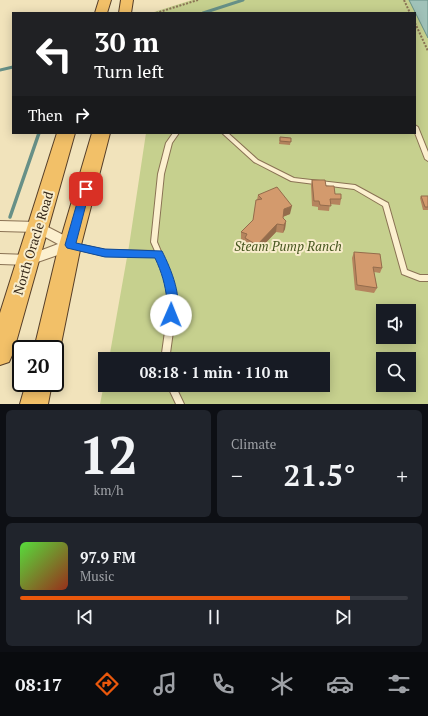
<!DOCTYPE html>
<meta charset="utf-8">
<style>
:root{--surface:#171b24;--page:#20242c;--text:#f1f3f6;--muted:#9ea1a6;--line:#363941;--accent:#ea580c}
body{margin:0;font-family:"PT Serif",serif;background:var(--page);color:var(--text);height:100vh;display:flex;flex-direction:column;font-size:15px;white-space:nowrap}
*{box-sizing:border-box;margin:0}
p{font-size:13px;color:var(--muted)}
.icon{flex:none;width:22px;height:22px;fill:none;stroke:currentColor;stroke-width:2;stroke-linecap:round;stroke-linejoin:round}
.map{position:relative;height:404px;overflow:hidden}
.panel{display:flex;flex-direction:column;gap:6px;padding:6px;background:#0d0f14;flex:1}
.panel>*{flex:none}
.guide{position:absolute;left:12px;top:12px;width:404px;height:122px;border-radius:0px;box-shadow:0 2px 10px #0003;background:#202124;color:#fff;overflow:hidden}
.fabs{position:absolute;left:376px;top:304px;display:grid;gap:8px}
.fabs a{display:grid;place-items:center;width:40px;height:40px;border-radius:0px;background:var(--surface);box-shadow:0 2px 10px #0003;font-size:20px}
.speed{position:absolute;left:12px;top:340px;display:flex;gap:8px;font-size:20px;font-weight:700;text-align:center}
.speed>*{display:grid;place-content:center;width:52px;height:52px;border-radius:50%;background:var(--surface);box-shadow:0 2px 10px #0003;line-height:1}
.speed .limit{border:2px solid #111;border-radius:6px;background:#fff;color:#111}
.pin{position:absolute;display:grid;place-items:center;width:34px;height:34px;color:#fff;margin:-17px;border-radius:8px;box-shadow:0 2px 6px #0006}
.me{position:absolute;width:44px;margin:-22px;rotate:1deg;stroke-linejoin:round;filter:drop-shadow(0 0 3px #0008)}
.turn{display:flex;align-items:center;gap:14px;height:84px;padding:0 16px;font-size:18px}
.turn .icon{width:52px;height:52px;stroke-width:2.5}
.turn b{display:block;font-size:28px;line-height:34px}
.then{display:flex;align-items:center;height:38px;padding:0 16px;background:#0003;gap:8px;font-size:15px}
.big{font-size:30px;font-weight:600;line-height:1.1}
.panel .widget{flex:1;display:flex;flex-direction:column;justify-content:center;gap:6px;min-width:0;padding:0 14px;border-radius:6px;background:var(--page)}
.panel .dial{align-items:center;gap:0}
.dial b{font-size:52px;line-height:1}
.song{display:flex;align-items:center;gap:12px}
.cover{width:48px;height:48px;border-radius:6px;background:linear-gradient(135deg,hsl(110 70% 55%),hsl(10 70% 35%))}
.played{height:4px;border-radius:2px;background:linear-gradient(90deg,var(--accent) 85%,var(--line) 85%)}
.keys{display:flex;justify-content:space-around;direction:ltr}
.heat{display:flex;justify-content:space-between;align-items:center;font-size:22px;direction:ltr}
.panel .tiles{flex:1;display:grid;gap:6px;grid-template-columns:1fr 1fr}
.widget:last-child{grid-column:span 2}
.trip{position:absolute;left:98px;top:352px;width:232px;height:40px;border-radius:0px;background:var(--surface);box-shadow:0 2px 10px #0003;font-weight:600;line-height:40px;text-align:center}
.dock{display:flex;height:64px;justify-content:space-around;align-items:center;background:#090b0e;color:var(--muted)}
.dock .icon{width:28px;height:28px}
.dock .current{color:var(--accent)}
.dock b{font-size:18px;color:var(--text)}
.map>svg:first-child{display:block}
</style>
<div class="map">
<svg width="428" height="404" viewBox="0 0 428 404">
<rect width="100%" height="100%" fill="#f1e3bb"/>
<path fill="#c6d08e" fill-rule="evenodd" d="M192 0H428V404H100L105 379V385H323V359H109L129 246 146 133H415V13H154V12ZM383 311H409V337H383ZM383 359H409V385H383Z"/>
<path fill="#a0c2b9" stroke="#679087" d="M409 0H428V38Z"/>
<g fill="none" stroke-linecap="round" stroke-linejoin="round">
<path stroke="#679087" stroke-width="3" d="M203 13 243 0
M0 70 13 67"/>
<path stroke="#679087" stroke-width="3.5" d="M10 217 39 133"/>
<defs>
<path id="service" d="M415 125 418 127 428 152V161L425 159 415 133Z
M173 133H179L172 143 164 174 157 242 171 275 177 303 170 353 171 359H163L162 353 169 303 165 275 157 257 105 256 74 249 72 248 71 246 72 244 74 243 105 250 155 251 151 242 158 174 166 143Z
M222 133H228L258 160 294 178 355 185 388 203 407 270 420 275H428V281H420L402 274 383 206 354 189 291 181 254 162Z
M167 385H175L184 404H176Z"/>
<path id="minor" d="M0 221 38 222 75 241 76 245 75 249 29 265 0 264V254L29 255 58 244 36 232 0 231Z"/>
<path id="trunk" d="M99 0H111L107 13H95Z
M121 0H133L131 13H119Z
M57 133H75L13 353 9 362 0 365V313Z
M92 133H110L81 245 60 349 55 358V349H34L59 245Z
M26 383H52L48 404H20Z"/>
</defs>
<use href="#service" stroke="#8a7254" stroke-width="2"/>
<use href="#minor" stroke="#8a7254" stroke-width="2"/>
<use href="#trunk" stroke="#573f29" stroke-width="2"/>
<path stroke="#8a7254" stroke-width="2" stroke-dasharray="2 1.5" stroke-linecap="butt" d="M404 0 410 13
M156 13 198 0
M415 23 428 51"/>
<use href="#service" fill="#fcf0cf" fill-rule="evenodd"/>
<use href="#minor" fill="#fcf0cf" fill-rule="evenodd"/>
<use href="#trunk" fill="#f2c068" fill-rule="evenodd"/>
</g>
<path fill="#b5845e" d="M280 137 291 138 290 145 279 144Z
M312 180 326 186 341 199 340 205 330 204 329 211 318 210V207L312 206 311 185Z
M258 195 290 214 283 217V218L286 221 285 229 283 233 276 232 256 253 244 246 245 241 241 239V232L253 220Z
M421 196H428V210H423L420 198Z
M354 252 382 268 380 273 374 272 377 288 374 293 355 290 352 258Z"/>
<path fill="#946c4c" d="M292 206 290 214 282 217 284 209Z
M286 221 285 229 283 233 284 225Z
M277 224 276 232 256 253 257 245Z"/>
<path fill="#d39a6d" stroke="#946c4c" d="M280 137 291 138V142L280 141Z
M312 180H325L326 186H334L335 194H341V199H330L331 206 320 205 319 201H314Z
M277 187 292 206 284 209 283 218 286 221 284 225 277 224 257 245 245 238 247 234 241 232 253 220 256 200 262 199 258 195Z
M421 196H428V207H425Z
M354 252 380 254 382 268 373 267 377 288 357 285Z"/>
<path fill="#1a73e8" stroke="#114b97" d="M86 186 90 189 76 243 105 249 162 251C171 269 184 299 175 319L171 320 167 319C165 313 168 307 167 300 165 284 162 273 155 258L105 257 67 248 65 245 81 189Z"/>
<g text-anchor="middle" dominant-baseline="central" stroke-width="4" stroke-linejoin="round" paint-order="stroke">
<g font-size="13" fill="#37291a" stroke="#f8eccb">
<text transform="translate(33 243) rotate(-73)">North Oracle Road</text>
</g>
<g font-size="13" font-style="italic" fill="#46561f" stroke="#f8eccb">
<text x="288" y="246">Steam Pump Ranch</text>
</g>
</g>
</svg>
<div class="fabs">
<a><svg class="icon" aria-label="sound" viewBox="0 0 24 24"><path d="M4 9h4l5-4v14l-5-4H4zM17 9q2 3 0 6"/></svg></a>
<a><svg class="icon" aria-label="search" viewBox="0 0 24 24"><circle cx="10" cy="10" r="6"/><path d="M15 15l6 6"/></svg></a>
</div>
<div class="speed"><div class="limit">20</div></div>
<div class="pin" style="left:86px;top:189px;background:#d93025"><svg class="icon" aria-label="arrive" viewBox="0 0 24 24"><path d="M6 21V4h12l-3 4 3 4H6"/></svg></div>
<svg class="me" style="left:171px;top:315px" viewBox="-20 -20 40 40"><circle r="19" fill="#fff"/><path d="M0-13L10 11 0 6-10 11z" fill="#1a73e8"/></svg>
<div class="trip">08:18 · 1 min · 110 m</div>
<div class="guide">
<div class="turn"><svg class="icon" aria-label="left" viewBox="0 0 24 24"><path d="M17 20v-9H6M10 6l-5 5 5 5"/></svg><div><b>30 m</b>Turn left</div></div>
<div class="then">Then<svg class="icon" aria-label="right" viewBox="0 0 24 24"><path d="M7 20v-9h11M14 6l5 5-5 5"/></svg></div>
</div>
</div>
<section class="panel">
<div class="tiles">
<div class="widget dial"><b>12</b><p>km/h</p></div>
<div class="widget"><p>Climate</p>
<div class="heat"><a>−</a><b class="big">21.5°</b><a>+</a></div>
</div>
<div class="widget">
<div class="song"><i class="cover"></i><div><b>97.9 FM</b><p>Music</p></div></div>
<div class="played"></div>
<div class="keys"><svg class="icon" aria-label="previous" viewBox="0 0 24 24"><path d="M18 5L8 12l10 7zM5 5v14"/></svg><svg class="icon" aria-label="pause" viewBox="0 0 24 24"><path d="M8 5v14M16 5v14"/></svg><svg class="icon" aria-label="next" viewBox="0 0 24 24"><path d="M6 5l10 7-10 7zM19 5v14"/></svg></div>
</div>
</div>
</section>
<nav class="dock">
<b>08:17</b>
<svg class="icon current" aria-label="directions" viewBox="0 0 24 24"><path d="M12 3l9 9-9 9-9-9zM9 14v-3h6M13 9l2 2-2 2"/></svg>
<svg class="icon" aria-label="music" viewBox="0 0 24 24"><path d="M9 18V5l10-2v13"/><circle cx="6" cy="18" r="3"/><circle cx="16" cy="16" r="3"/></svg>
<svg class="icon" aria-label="phone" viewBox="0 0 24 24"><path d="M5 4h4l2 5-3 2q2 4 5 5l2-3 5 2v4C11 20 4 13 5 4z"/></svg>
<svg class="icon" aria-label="climate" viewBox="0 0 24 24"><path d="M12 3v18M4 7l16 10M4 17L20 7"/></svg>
<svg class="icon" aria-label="car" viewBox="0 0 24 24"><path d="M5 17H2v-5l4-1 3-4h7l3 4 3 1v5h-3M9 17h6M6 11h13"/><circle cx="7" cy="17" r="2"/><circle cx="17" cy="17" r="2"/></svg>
<svg class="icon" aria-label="filters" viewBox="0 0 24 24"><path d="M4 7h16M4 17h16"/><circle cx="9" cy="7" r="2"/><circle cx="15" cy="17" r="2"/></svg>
</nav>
